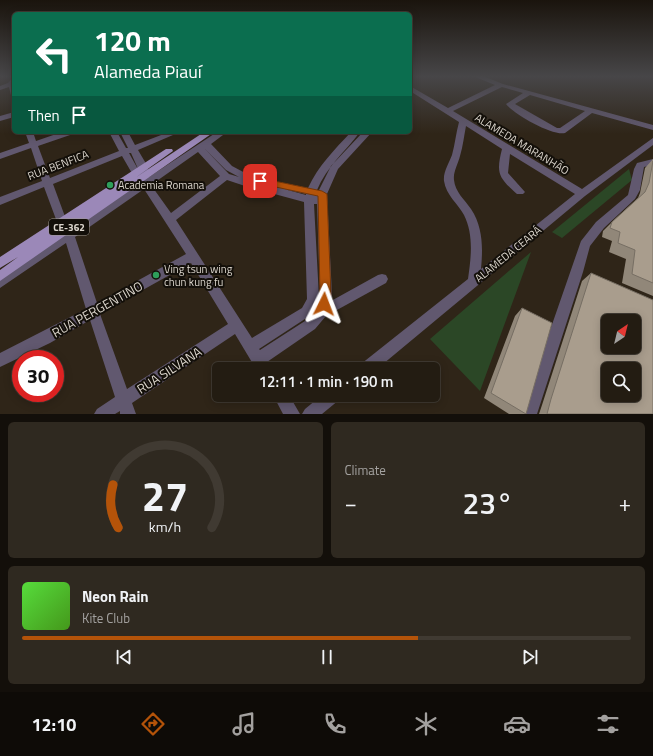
<!DOCTYPE html>
<meta charset="utf-8">
<style>
:root{--surface:#231c12;--page:#2f2920;--text:#f1f3f6;--muted:#a3a19f;--line:#403a32;--accent:#b45309}
body{margin:0;font-family:"Titillium Web",sans-serif;background:var(--page);color:var(--text);height:100vh;display:flex;flex-direction:column;font-size:15px;white-space:nowrap}
*{box-sizing:border-box;margin:0}
p{font-size:13px;color:var(--muted)}
.icon{flex:none;width:22px;height:22px;fill:none;stroke:currentColor;stroke-width:2;stroke-linecap:round;stroke-linejoin:round}
.map{position:relative;height:414px;overflow:hidden}
.sheet{display:flex;flex-direction:column;gap:8px;padding:8px;background:#130f0a;flex:1}
.sheet>*{flex:none}
.top-card{position:absolute;left:12px;top:12px;width:400px;height:122px;border-radius:6px;box-shadow:0 2px 10px #0003,0 0 0 1px var(--line);background:#0b6e4f;color:#fff;overflow:hidden}
.needle{width:26px;rotate:35deg}
.tools{position:absolute;left:601px;top:314px;display:grid;gap:8px}
.tools a{display:grid;place-items:center;width:40px;height:40px;border-radius:6px;background:var(--surface);box-shadow:0 2px 10px #0003,0 0 0 1px var(--line);font-size:20px}
.speed{position:absolute;left:12px;top:350px;display:flex;gap:8px;font-size:20px;font-weight:700;text-align:center}
.speed>*{display:grid;place-content:center;width:52px;height:52px;border-radius:50%;background:var(--surface);box-shadow:0 2px 10px #0003,0 0 0 1px var(--line);line-height:1}
.speed .limit{border:6px solid #d22;background:#fff;color:#111}
.pin{position:absolute;display:grid;place-items:center;width:34px;height:34px;color:#fff;margin:-17px;border-radius:8px;box-shadow:0 2px 6px #0006}
.me{position:absolute;width:44px;margin:-22px;rotate:3deg;stroke-linejoin:round;filter:drop-shadow(0 0 3px #0008)}
.turn{display:flex;align-items:center;gap:14px;height:84px;padding:0 16px;font-size:18px}
.turn .icon{width:52px;height:52px;stroke-width:2.5}
.turn b{display:block;font-size:28px;line-height:34px}
.then{display:flex;align-items:center;height:38px;padding:0 16px;background:#0003;gap:8px;font-size:15px}
.big{font-size:30px;font-weight:600;line-height:1.1}
.sheet .card{flex:1;display:flex;flex-direction:column;justify-content:center;gap:6px;min-width:0;padding:0 14px;border-radius:6px;background:var(--page)}
.sheet .dial{align-items:center;gap:0}
.dial svg{height:104px;overflow:visible;fill:none;stroke:var(--line);stroke-width:7;stroke-linecap:round;text-anchor:middle}
.dial text{fill:var(--text);stroke:none}
.song{display:flex;align-items:center;gap:12px}
.cover{width:48px;height:48px;border-radius:6px;background:linear-gradient(135deg,hsl(110 70% 55%),hsl(100 70% 35%))}
.played{height:4px;border-radius:2px;background:linear-gradient(90deg,var(--accent) 65%,var(--line) 65%)}
.keys{display:flex;justify-content:space-around;direction:ltr}
.heat{display:flex;justify-content:space-between;align-items:center;font-size:22px;direction:ltr}
.sheet .tiles{flex:1;display:grid;gap:8px;grid-template-columns:1fr 1fr}
.card:last-child{grid-column:span 2}
.trip{position:absolute;left:212px;top:362px;width:228px;height:40px;border-radius:6px;background:var(--surface);box-shadow:0 2px 10px #0003,0 0 0 1px var(--line);font-weight:600;line-height:40px;text-align:center}
.tabs{display:flex;height:64px;justify-content:space-around;align-items:center;background:#0e0b07;color:var(--muted)}
.tabs .icon{width:28px;height:28px}
.tabs .selected{color:var(--accent)}
.tabs b{font-size:18px;color:var(--text)}
.map>svg:first-child{display:block}
</style>
<div class="map">
<svg width="653" height="414" viewBox="0 0 653 414">
<rect width="100%" height="100%" fill="#2f2518"/>
<path fill="#2b4726" d="M629 169 632 180 562 238 552 232Z
M531 252 480 391 430 339Z"/>
<g fill="none" stroke-linecap="round" stroke-linejoin="round">
<path fill="#61586f" fill-rule="evenodd" d="M473 76H483L503 84 653 125V130L592 113 565 133C552 136 514 114 506 104L523 93 502 87 453 111 582 189 653 138V145L585 196 377 369H359L361 364 468 279C471 258 474 235 464 215 458 204 446 195 444 181 443 172 449 163 452 155 455 144 456 133 459 122L410 91V86L448 108 495 85ZM530 95 585 111 560 128H557L515 104ZM466 126 502 149C496 173 498 177 517 194H523L525 192 508 173 510 154 575 194 481 269C483 248 483 227 471 209 465 200 455 192 454 180 453 172 458 164 460 156 463 146 464 136 466 126Z
M14 77V95H11L9 87 0 90V86L8 83 12 78Z
M14 112V117L0 121V116Z
M25 132H33L36 141 62 132H74L73 134 38 146 50 178 119 151 109 132H117L126 148H128L120 132H128L135 145 169 132H180L138 150 148 167 149 177 217 132H227L211 144 232 166 247 174 249 176 244 179 276 187 274 185 276 183 279 182 308 188C318 166 335 149 351 132H360C345 152 327 166 317 190H319L331 166 363 132H372L338 169 327 194 332 295 331 301 378 275 382 274 386 275 388 279 386 283 326 316 315 329 267 362 271 369H256L235 334 132 403 136 414H120V411L115 414H94L97 409 115 397 90 320 50 343 0 367V353L86 309 66 243 0 288V276L63 234 62 230 63 227 67 226 71 228 139 183 133 175 122 156 53 184 67 222 66 225H58L57 222 44 187 0 205V197L42 181 31 148 0 159V153L29 143ZM204 148 226 170 239 177 229 174ZM198 152 220 176 171 213 151 185ZM129 153H131L139 171ZM227 180 245 186 304 202 307 299 302 308 252 338 176 220ZM144 189 186 254 97 303 75 237ZM284 189 306 194V195ZM314 204H317L320 295 319 298ZM191 263 228 324 127 389 100 314ZM318 302 316 309 312 314ZM308 317 305 321 260 350 259 349Z
M653 159V165L644 167 640 190 635 199 604 228 590 246 583 272 537 414H521L581 241 596 222 628 195 634 169 637 163Z
M273 395H289L300 414H283Z
M322 395H341L339 400 322 414H302L305 409Z"/>
<path fill="#9b88b8" fill-rule="evenodd" d="M204 132H214L0 281V270L18 257 0 268V257L166 149H172L173 151 135 178Z"/>
</g>
<path fill="#918779" d="M653 159V296L622 283 626 259 609 252 612 241 602 237 603 231 612 222 638 198 640 193 645 168Z
M591 273 653 414H539L542 405 582 281Z
M522 308 525 414H509L484 398 515 316Z"/>
<path fill="#a99d8d" stroke="#766e63" fill-rule="evenodd" d="M653 161V283L632 274 635 250 618 243 620 232 610 228 612 222 645 192 649 183Z
M591 273 653 300V414H547L551 399ZM608 321H634V347H608ZM608 369H634V395H608Z
M522 308 552 323 526 414 491 393Z"/>
<linearGradient id="sky" x2="0" y2="1"><stop stop-color="#1a140d"/><stop offset="0.57" stop-color="#474648"/><stop offset="1" stop-color="#474648" stop-opacity="0"/></linearGradient>
<rect width="653" height="134" fill="url(#sky)"/>
<path fill="#b45309" stroke="#753606" d="M260 178 322 191 327 194 331 295 328 307 324 309 320 307 318 304 320 295 318 196 257 183 256 181 257 179Z"/>
<g fill="#2e9e5b" stroke="#130f09" stroke-width="1.5">
<circle cx="110" cy="185" r="4"/>
<circle cx="156" cy="275" r="4"/>
</g>
<g text-anchor="middle" dominant-baseline="central" stroke-width="4" stroke-linejoin="round" paint-order="stroke">
<rect fill="#130f09" stroke="#9f9a92" stroke-width="1" x="49" y="219" width="40" height="16" rx="3"/>
<g font-size="10" font-weight="bold" fill="#dbd5cc">
<text x="69" y="227">CE-362</text>
</g>
<g font-size="11" fill="#dbd5cc" stroke="#130f09">
<text transform="translate(522 144) rotate(31)">ALAMEDA MARANHÃO</text>
<text transform="translate(58 165) rotate(-21)">RUA BENFICA</text>
<text transform="translate(508 254) rotate(-39)">ALAMEDA CEARÁ</text>
</g>
<g font-size="11" fill="#dbd5cc" stroke="#130f09" text-anchor="start">
<text x="118" y="185">Academia Romana</text>
<text x="164" y="269">Ving tsun wing<tspan x="164" dy="13">chun kung fu</tspan></text>
</g>
<g font-size="13" fill="#dbd5cc" stroke="#130f09">
<text transform="translate(97 309) rotate(-29)">RUA PERGENTINO</text>
<text transform="translate(169 370) rotate(-33)">RUA SILVANA</text>
</g>
</g>
</svg>
<div class="tools">
<a><svg class="needle" viewBox="-14 -14 28 28"><path d="M0-13l5 13h-10z" fill="#e53935"/><path d="M0 13l5-13h-10z" fill="#a3a19f"/></svg></a>
<a><svg class="icon" aria-label="search" viewBox="0 0 24 24"><circle cx="10" cy="10" r="6"/><path d="M15 15l6 6"/></svg></a>
</div>
<div class="speed"><div class="limit">30</div></div>
<div class="pin" style="left:260px;top:181px;background:#d93025"><svg class="icon" aria-label="arrive" viewBox="0 0 24 24"><path d="M6 21V4h12l-3 4 3 4H6"/></svg></div>
<svg class="me" style="left:324px;top:304px" viewBox="-20 -20 40 40"><path d="M0-17L14 15 0 8-14 15z" fill="#b45309" stroke="#fff" stroke-width="4"/></svg>
<div class="trip">12:11 · 1 min · 190 m</div>
<div class="top-card">
<div class="turn"><svg class="icon" aria-label="left" viewBox="0 0 24 24"><path d="M17 20v-9H6M10 6l-5 5 5 5"/></svg><div><b>120 m</b>Alameda Piauí</div></div>
<div class="then">Then<svg class="icon" aria-label="arrive" viewBox="0 0 24 24"><path d="M6 21V4h12l-3 4 3 4H6"/></svg></div>
</div>
</div>
<section class="sheet">
<div class="tiles">
<div class="card dial"><svg viewBox="0 0 100 80">
<path d="M14 69A42 42 0 1 1 86 69"/>
<path d="M14 69A42 42 0 0 1 10 36" stroke="#b45309"/>
<text x="50" y="56" font-size="32" font-weight="700">27</text>
<text x="50" y="72" font-size="11">km/h</text>
</svg></div>
<div class="card"><p>Climate</p>
<div class="heat"><a>−</a><b class="big">23°</b><a>+</a></div>
</div>
<div class="card">
<div class="song"><i class="cover"></i><div><b>Neon Rain</b><p>Kite Club</p></div></div>
<div class="played"></div>
<div class="keys"><svg class="icon" aria-label="previous" viewBox="0 0 24 24"><path d="M18 5L8 12l10 7zM5 5v14"/></svg><svg class="icon" aria-label="pause" viewBox="0 0 24 24"><path d="M8 5v14M16 5v14"/></svg><svg class="icon" aria-label="next" viewBox="0 0 24 24"><path d="M6 5l10 7-10 7zM19 5v14"/></svg></div>
</div>
</div>
</section>
<nav class="tabs">
<b>12:10</b>
<svg class="icon selected" aria-label="directions" viewBox="0 0 24 24"><path d="M12 3l9 9-9 9-9-9zM9 14v-3h6M13 9l2 2-2 2"/></svg>
<svg class="icon" aria-label="music" viewBox="0 0 24 24"><path d="M9 18V5l10-2v13"/><circle cx="6" cy="18" r="3"/><circle cx="16" cy="16" r="3"/></svg>
<svg class="icon" aria-label="phone" viewBox="0 0 24 24"><path d="M5 4h4l2 5-3 2q2 4 5 5l2-3 5 2v4C11 20 4 13 5 4z"/></svg>
<svg class="icon" aria-label="climate" viewBox="0 0 24 24"><path d="M12 3v18M4 7l16 10M4 17L20 7"/></svg>
<svg class="icon" aria-label="car" viewBox="0 0 24 24"><path d="M5 17H2v-5l4-1 3-4h7l3 4 3 1v5h-3M9 17h6M6 11h13"/><circle cx="7" cy="17" r="2"/><circle cx="17" cy="17" r="2"/></svg>
<svg class="icon" aria-label="filters" viewBox="0 0 24 24"><path d="M4 7h16M4 17h16"/><circle cx="9" cy="7" r="2"/><circle cx="15" cy="17" r="2"/></svg>
</nav>
